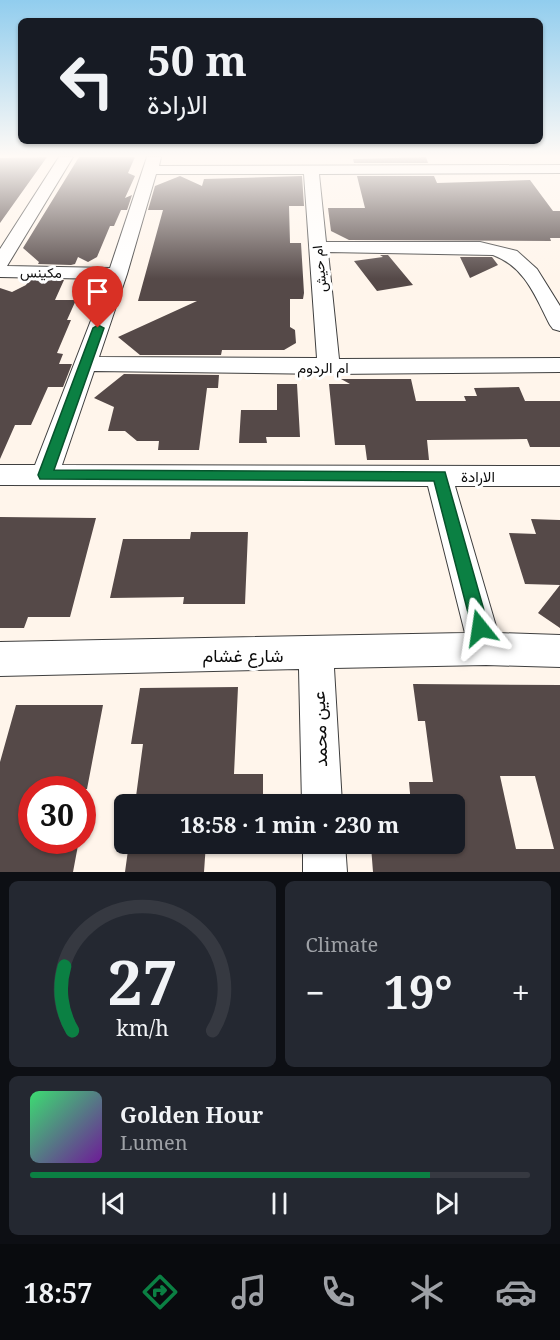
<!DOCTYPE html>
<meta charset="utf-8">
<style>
:root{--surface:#171b24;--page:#242831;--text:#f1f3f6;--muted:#9ea1a6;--line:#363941;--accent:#0b8043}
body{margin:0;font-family:"Noto Serif",Vazirmatn,serif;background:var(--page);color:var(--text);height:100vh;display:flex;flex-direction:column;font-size:22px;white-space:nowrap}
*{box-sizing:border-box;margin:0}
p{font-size:20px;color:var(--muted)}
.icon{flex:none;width:33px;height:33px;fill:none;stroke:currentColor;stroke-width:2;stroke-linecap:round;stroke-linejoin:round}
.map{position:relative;height:872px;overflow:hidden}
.drawer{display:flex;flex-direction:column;gap:9px;padding:9px;background:#0d0f14;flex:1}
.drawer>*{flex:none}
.top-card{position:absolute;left:18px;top:18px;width:525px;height:126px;border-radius:9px;box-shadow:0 2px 4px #0004;background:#171b24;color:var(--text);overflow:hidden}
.speed{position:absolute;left:18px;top:776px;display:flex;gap:12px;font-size:30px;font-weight:700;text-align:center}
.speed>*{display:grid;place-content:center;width:78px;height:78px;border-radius:50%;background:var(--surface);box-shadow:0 2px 4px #0004;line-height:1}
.speed .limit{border:9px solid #d22;background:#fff;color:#111}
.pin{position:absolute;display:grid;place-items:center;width:51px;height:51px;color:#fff;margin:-62px -26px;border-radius:50% 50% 50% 0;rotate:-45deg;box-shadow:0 0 6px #0007}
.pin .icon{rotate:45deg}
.me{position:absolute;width:66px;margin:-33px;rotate:345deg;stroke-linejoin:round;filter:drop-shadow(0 0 4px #0008)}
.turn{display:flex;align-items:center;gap:21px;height:126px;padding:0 30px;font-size:27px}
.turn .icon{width:78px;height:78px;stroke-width:2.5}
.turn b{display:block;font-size:42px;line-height:51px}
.big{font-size:45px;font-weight:700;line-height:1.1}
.drawer .card{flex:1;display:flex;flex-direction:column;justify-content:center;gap:9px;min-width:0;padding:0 21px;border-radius:9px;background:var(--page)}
.drawer .dial{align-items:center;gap:0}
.dial svg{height:156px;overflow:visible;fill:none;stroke:var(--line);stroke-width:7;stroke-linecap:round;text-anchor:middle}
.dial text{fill:var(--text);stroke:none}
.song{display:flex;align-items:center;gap:18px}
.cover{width:72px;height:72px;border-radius:9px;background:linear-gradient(135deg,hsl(140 70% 55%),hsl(280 70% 35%))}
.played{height:6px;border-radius:3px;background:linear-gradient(90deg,var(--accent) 80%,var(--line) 80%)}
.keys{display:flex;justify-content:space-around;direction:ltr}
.heat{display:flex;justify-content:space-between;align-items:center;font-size:33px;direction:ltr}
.drawer .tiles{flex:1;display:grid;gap:9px;grid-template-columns:1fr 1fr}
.card:last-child{grid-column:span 2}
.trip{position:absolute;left:114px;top:794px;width:351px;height:60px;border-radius:9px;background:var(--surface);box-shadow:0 2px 4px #0004;font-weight:700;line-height:60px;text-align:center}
.tab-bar{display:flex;height:96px;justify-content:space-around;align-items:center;background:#090b0e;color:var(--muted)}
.tab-bar .icon{width:42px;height:42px}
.tab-bar .active{color:var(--accent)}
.tab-bar b{font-size:27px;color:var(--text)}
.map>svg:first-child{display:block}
</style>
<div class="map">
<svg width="560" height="872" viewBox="0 0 560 872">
<rect width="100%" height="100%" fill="#fff5eb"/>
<path fill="#554948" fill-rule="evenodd" d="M47 157 0 223V158Z
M79 157H135L128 173 135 176 125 198 132 195 127 210H121L114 226H110L97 257 88 262 78 257 75 264 71 265 38 264 39 262 23 248Z
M426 157 428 163H354L353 159Z
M180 176 202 186 204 179 302 176 304 206H289L290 243H301L304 293 303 299H290V327L295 330 296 343 284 350H222L221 355H140L118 337 197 301H138L163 210H148L155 186Z
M357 176H434L437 183 530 180 553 211H560V238H550L551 241 349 240 331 231 328 208H365Z
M380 255H388L413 285 377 291 354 261 383 257Z
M460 257H492L498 265 470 278Z
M29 280H64L55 300H76L67 320H71L57 353 63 354 59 364H72L63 387H48L31 425H15L0 459V288L12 292 26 285Z
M124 374 219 375 218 388H207L199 450H158L159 441H137L125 431H108L114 407 94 398Z
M341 379H411L416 401H466L464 396H477L474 388 519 387 525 401H560V447H530L527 439 427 440 429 460H367L365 445H335L329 384H350Z
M277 384H297L300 437H266L267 443H239L241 410H277Z
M0 517 96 518 70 617H28L24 628H0Z
M531 519 560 520V585L525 584 509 533 536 534Z
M191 532H248L245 604H183L184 597 110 598 123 539H190Z
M560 585V628L538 613Z
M413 684 560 685V872H373L371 846 454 847V804H411L409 782H433L425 721H418ZM500 776H535L554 849H516Z
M238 687 234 774H263V804H135L143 744H131L140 688Z
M16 705H103L87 789H32V840H79L73 872H0V762Z
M129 843H206L204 872H125Z"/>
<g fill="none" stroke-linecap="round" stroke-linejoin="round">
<defs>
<path id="street" d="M59 157H73L7 266 110 268 147 157H161L159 166 560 165V173L319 174 326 242H480L517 251 537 269 560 306V331L553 329 550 325C535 296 525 267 493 255L328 252 339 359 560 358V372L329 374 94 371 62 465 560 466V486H455L498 633 560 635V667L486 665 334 668 342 804H302L299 669 0 676V642L465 633 428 486 0 485V465H35L107 279 0 277V249ZM156 174H304L317 358 99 357 127 274Z
M303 843H345L347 872H303Z"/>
</defs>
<use href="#street" stroke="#3f3f3f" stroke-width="2"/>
<use href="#street" fill="#fff" fill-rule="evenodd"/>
</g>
<linearGradient id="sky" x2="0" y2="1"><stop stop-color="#91cdee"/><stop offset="0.56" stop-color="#fffaf6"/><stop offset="1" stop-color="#fffaf6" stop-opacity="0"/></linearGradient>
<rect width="560" height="279" fill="url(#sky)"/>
<path fill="#0b8043" stroke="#07532c" stroke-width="1.5" d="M98 325 104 328 54 470 445 472 489 628 487 634 480 636 474 634 472 628 434 481 40 479 38 475 93 328Z"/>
<g text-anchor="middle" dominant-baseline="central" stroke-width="6" stroke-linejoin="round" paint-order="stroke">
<g font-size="14" fill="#0c0c0c" stroke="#fff">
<text transform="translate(319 269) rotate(-96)">ام حيش</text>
<text transform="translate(41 272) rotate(1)">مكينس</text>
</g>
<g font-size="15" fill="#0c0c0c" stroke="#fff">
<text x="323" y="367">ام الردوم</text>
<text x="478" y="476">الارادة</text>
</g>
<g font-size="18" fill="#0c0c0c" stroke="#fff">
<text x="243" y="655">شارع غشام</text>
<text transform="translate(319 729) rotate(-92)">عين محمد</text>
</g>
</g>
</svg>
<div class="speed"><div class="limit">30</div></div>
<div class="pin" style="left:98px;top:328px;background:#d93025"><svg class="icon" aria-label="arrive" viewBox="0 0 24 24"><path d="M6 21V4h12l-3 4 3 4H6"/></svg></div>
<svg class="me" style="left:480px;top:628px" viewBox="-20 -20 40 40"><path d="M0-17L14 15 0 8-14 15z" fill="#0b8043" stroke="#fff" stroke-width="4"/></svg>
<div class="trip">18:58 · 1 min · 230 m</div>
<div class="top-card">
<div class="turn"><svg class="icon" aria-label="left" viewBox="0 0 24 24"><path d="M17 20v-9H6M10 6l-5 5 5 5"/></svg><div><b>50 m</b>الارادة</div></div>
</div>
</div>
<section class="drawer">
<div class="tiles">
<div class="card dial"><svg viewBox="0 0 100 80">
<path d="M14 69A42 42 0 1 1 86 69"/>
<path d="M14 69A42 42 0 0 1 10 36" stroke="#0b8043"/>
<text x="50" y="56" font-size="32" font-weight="700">27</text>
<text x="50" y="72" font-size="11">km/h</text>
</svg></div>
<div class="card"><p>Climate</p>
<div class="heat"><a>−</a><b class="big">19°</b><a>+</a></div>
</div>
<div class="card">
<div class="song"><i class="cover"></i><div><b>Golden Hour</b><p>Lumen</p></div></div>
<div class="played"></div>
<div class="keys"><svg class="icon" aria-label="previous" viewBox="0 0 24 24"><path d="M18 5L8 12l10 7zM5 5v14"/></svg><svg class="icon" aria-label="pause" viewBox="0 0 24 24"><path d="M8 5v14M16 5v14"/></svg><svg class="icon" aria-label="next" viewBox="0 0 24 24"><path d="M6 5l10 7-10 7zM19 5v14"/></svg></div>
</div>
</div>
</section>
<nav class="tab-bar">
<b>18:57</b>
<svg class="icon active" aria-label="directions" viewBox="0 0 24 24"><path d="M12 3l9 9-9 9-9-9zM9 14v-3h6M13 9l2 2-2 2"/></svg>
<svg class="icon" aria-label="music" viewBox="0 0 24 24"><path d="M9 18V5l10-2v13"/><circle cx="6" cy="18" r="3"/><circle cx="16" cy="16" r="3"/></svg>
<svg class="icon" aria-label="phone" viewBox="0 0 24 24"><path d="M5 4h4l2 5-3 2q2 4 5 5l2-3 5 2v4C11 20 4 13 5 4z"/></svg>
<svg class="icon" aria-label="climate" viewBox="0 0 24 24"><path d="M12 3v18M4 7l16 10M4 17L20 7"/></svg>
<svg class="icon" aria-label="car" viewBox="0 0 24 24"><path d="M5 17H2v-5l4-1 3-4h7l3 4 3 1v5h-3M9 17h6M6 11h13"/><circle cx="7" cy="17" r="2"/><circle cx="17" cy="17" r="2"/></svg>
</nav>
